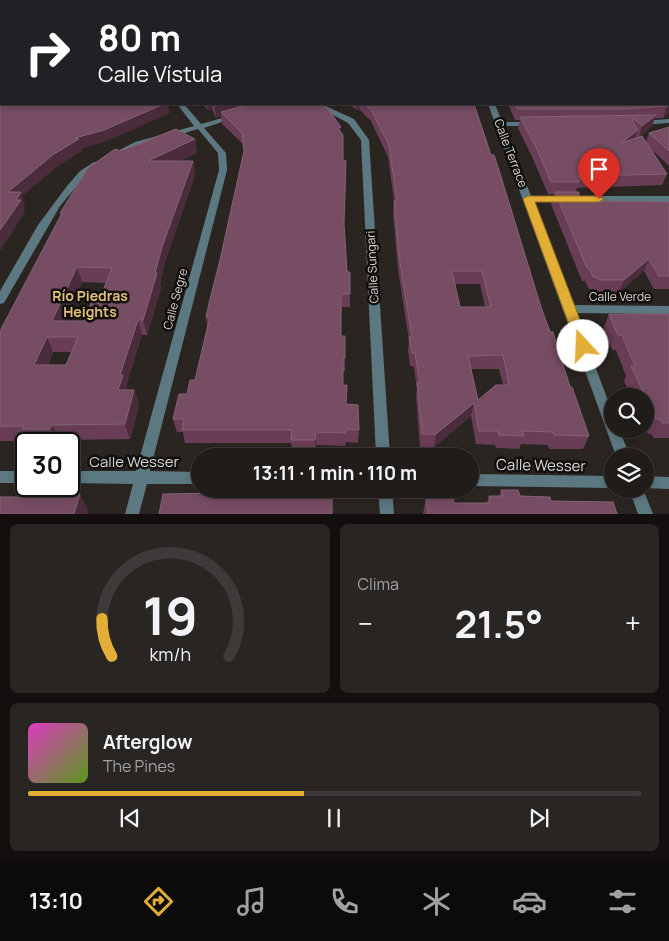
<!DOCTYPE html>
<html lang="es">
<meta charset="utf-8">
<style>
:root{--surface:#201c1a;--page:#282523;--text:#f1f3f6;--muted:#a2a1a2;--line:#3d3a39;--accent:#e3ae35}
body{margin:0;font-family:Manrope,sans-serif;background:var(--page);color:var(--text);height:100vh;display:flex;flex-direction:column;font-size:19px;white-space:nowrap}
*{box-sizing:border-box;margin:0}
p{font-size:16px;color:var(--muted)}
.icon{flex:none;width:28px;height:28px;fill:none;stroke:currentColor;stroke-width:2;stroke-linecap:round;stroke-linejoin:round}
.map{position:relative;height:514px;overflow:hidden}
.details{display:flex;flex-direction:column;gap:10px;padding:10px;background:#120f0e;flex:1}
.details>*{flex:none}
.top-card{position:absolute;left:0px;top:0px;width:670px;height:105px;box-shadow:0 2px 8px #0003,0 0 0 1px var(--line);background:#202124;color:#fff;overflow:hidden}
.controls{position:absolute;left:604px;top:388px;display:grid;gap:10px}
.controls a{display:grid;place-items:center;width:50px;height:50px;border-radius:50%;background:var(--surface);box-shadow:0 2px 8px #0003,0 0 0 1px var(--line);font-size:25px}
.speed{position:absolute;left:15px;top:432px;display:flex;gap:10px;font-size:25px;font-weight:700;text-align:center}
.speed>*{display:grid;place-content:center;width:65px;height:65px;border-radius:50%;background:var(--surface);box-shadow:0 2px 8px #0003,0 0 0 1px var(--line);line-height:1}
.speed .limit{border:2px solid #111;border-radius:8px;background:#fff;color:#111}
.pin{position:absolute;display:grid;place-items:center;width:42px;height:42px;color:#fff;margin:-51px -21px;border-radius:50% 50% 50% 0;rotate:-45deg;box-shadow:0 0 5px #0007}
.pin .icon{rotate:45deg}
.me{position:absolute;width:55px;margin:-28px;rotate:340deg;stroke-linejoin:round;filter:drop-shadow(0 0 4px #0008)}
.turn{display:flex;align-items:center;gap:18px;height:105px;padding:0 15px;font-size:22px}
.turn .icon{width:65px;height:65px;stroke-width:2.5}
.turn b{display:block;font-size:35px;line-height:42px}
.big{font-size:38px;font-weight:700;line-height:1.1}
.details .widget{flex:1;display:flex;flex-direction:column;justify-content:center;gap:8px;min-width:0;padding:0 18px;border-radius:8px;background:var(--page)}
.details .dial{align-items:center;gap:0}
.dial svg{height:130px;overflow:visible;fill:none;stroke:var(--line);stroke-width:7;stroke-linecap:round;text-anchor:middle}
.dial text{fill:var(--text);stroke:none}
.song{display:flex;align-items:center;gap:15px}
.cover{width:60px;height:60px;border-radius:8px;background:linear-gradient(135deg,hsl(310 70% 55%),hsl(90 70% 35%))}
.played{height:5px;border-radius:2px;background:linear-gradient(90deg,var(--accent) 45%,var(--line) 45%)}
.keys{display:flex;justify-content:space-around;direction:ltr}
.heat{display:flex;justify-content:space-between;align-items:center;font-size:28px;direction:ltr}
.details .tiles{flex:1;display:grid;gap:10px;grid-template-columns:1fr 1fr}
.widget:last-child{grid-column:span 2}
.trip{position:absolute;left:191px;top:448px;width:288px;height:50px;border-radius:25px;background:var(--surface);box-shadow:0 2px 8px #0003,0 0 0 1px var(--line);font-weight:700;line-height:50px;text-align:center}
.tabs{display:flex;height:80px;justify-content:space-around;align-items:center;background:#0d0b0a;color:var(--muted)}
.tabs .icon{width:35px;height:35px}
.tabs .active{color:var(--accent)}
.tabs b{font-size:22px;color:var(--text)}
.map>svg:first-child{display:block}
</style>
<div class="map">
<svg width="669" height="514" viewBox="0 0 669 514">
<rect width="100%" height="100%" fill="#2b2522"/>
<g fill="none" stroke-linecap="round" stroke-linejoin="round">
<path fill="#001013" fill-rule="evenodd" d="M602 0H624L625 1H603Z"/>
<path fill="#5c7881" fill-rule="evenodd" d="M177 104H184L201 124 233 115 237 117 204 128 226 153 227 170 150 471 200 472V484H147L139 514H125L133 484 69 483V471H136L219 170 218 153 198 129 141 146 117 157H114L110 155 135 142 194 126Z
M313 104H321L354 119 369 140 390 456H376L361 140 348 123Z
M488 104H495L502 122H531L535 124 531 126H504L531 196H669V202H533L572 305 669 306V314L575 313 612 411V429H619L630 456H616Z
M669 119V123L640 125 636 123 640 121Z
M94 162H100L101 164 86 175 60 206 4 303 0 304V291L38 225 67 186 80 171Z
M0 471H26V483H0Z
M470 474 612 476V488L470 486Z
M645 476 669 477V489L645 488Z
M378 489H392L394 514H380Z
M629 489H643L653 514H638Z"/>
</g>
<path fill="#693d56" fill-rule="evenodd" d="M669 31V113L663 118H655L652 126 639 137 646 142 649 133 669 127V166L651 149 667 174 662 185 577 188 576 192 579 201 669 202V289H654L644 271 619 292H594L593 289H589L585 281H582L551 204 554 194H548L533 159 518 128 520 120H515L508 104H669Z
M202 104H324L341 131 343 160 344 225 347 272 350 294V307H342L341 314V336L345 358V371H343V385L346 404 359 430 358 443 346 442 345 446 316 445V453H292L291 443H185L183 432H177L173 419 195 380 207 327 206 317 220 260 244 151 243 144 222 124 221 116 216 118 212 109 208 110Z
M348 104H474L541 307 589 436 583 449H549L548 445 521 444 519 449 496 448 495 445 476 444 471 416 434 447H420L416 396 417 388 414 367 410 366 408 350 409 340 398 269 393 213 394 201 388 157 371 121 359 109 357 110ZM455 284H480L485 307H460ZM471 369H499L503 385 478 400Z
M195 139 197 153 179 161H193L195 175 165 262 160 284 161 288 147 335H142L126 386 128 390H134L139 405 130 439 59 440 58 444H30L29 441H0V331L61 215 60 213 121 151ZM82 282 106 283 100 298 84 321H65ZM53 352H71L66 365H48Z
M609 314H669V438H654L651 434H648L645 428V396H631L624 381 626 376 616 350H612L603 329Z
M501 490 520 496 617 514H423L426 497 454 503H487L489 496H499Z"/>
<path fill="#4b2c3b" d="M62 0H89L86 1H59Z
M365 0H374L372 1H364Z
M1 19V34L0 35V20Z
M164 104H168L170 113 107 141 81 149 82 151 58 166 22 196 25 205 24 208 25 212 0 251V230L8 192 54 154 75 138Z
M207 104H212V109L208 110Z
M224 104H264L221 112V116L216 118 215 106Z
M330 104H337L330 106Z
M357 104H359V109L357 110Z
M669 105V113L663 118 667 106Z
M656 115 652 126 638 138 642 126Z
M638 130 634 141 621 143Z
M195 139 197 153 151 174 148 161Z
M193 161 195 175 165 262 160 284 161 288 147 335 143 320 155 273 162 247Z
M649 259 644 271 619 292 624 280Z
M77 267 82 282 58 336 52 321Z
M138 320 142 335 126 386 128 391 118 390 120 375Z
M47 337 53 352 41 380 34 365Z
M134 390 139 405 130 439 125 424Z
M474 403 471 416 434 447 436 434Z
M52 425 59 440 58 444 50 429Z
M316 432V453L315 440Z
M80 494 88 510 87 514H74Z"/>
<path fill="#764d63" stroke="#856275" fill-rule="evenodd" d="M0 0H62L59 1H1V19L0 20Z
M267 0H365L364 1H265Z
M394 0H464L463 1H393Z
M471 0H555L560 1H471Z
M669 31V105L667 106 629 109H517L515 104H669Z
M0 98H1V104H164L104 130 75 138 79 139 54 154 8 192H21L16 200H21L0 230Z
M213 104H224L215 106Z
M250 104H324L341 127 338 128 343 135V160L346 161 344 223 347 272H350V294H342L341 300V336H345V358H343V385H347L346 404 358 405 359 430 346 429V433L316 432 315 440H291L292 430H182L184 419H173L179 394H187L190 380H195L210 317H206L209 303 220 260 244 151 242 133 221 112Z
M365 104H474L491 155H494L499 170 541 307 550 332H553L570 387H572L589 436 554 435 553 432 522 431 524 436 499 435 498 431H479L474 403 436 434H422L417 383H420L415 353H412L409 337H412L399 256 394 201H397L389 145 371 110ZM452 271H482L491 307H460ZM503 355 509 385H496L478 400 468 356Z
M656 115 642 126 634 119 632 121 638 130 621 143 642 136 667 174 579 176V182H551L536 147 520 117Z
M669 127V151L649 133Z
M176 129 195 139 148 161H193L162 247 155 273H157L143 320H138L120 375H123L118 390H134L125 424 52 425 50 429H22L24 426H0V331L62 213H60L88 168 115 149 121 151ZM77 267 112 268 100 298H93L84 321H52ZM47 337H78L66 365H34Z
M555 192H579V201L669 202V276H659L649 259 624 280H599L597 277H593L589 268H587Z
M609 314H669V423H662L660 419H656L631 366H635L622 335H618Z
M501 490H518L520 496 550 497 551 501 613 502 617 514H428L426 497H453L454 503H490L489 496H503Z
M286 492V496L332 494V514H159L163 494Z
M53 494H80L74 514H0V497H52Z"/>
<path fill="#e3ae35" stroke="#947122" d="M528 196H599L604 199 599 202H535L590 346 588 350H579L577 346 523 199Z"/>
<g text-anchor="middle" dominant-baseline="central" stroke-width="5" stroke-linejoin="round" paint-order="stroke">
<g font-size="12" fill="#dad6d4" stroke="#110f0d">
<text transform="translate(511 153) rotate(69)">Calle Terrace</text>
<text transform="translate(372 267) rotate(-93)">Calle Sungari</text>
<text x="620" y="296">Calle Verde</text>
<text transform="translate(175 299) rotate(-75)">Calle Segre</text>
</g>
<g font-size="14" font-weight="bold" fill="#e5c179" stroke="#110f0d">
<text x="90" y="295">Río Piedras<tspan x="90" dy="16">Heights</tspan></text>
</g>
<g font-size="15" fill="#dad6d4" stroke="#110f0d">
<text x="134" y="461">Calle Wesser</text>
<text transform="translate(541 465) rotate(1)">Calle Wesser</text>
</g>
</g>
</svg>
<div class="controls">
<a><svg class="icon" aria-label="search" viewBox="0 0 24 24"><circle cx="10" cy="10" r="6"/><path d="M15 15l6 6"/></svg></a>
<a><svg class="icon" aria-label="layers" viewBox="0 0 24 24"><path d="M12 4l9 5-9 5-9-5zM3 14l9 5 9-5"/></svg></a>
</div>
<div class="speed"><div class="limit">30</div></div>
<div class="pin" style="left:599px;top:199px;background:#d93025"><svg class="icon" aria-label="arrive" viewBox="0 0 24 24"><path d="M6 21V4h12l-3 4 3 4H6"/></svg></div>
<svg class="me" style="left:583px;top:346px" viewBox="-20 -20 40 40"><circle r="19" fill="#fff"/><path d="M0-13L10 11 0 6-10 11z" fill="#e3ae35"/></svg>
<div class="trip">13:11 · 1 min · 110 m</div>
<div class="top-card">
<div class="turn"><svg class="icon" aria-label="right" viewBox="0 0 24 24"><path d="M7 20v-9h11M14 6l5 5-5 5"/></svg><div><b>80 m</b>Calle Vístula</div></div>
</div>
</div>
<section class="details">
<div class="tiles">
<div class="widget dial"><svg viewBox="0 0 100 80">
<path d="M14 69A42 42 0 1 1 86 69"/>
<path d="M14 69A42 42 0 0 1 8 46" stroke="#e3ae35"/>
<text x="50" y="56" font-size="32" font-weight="700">19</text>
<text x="50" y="72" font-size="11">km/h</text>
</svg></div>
<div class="widget"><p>Clima</p>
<div class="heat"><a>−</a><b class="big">21.5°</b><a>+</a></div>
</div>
<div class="widget">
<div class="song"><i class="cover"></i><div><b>Afterglow</b><p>The Pines</p></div></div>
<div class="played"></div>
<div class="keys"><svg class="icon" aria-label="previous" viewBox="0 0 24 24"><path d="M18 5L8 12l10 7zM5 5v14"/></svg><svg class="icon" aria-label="pause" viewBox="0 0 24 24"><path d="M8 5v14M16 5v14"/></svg><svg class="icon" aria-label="next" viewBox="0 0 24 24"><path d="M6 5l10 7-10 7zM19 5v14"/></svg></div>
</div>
</div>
</section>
<nav class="tabs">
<b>13:10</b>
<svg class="icon active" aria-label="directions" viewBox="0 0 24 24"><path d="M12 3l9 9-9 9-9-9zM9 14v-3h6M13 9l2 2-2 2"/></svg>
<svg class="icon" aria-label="music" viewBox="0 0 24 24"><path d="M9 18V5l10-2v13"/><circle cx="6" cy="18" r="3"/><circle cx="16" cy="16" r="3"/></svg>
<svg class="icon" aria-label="phone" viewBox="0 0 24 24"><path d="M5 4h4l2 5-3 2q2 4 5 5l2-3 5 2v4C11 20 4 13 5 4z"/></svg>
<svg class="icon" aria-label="climate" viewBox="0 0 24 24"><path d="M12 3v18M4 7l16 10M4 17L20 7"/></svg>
<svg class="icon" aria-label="car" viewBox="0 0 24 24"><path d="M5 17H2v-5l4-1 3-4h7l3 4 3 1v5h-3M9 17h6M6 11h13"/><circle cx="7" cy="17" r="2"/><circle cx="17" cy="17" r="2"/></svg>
<svg class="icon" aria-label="filters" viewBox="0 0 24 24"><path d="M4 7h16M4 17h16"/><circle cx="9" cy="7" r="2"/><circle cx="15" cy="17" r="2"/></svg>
</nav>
